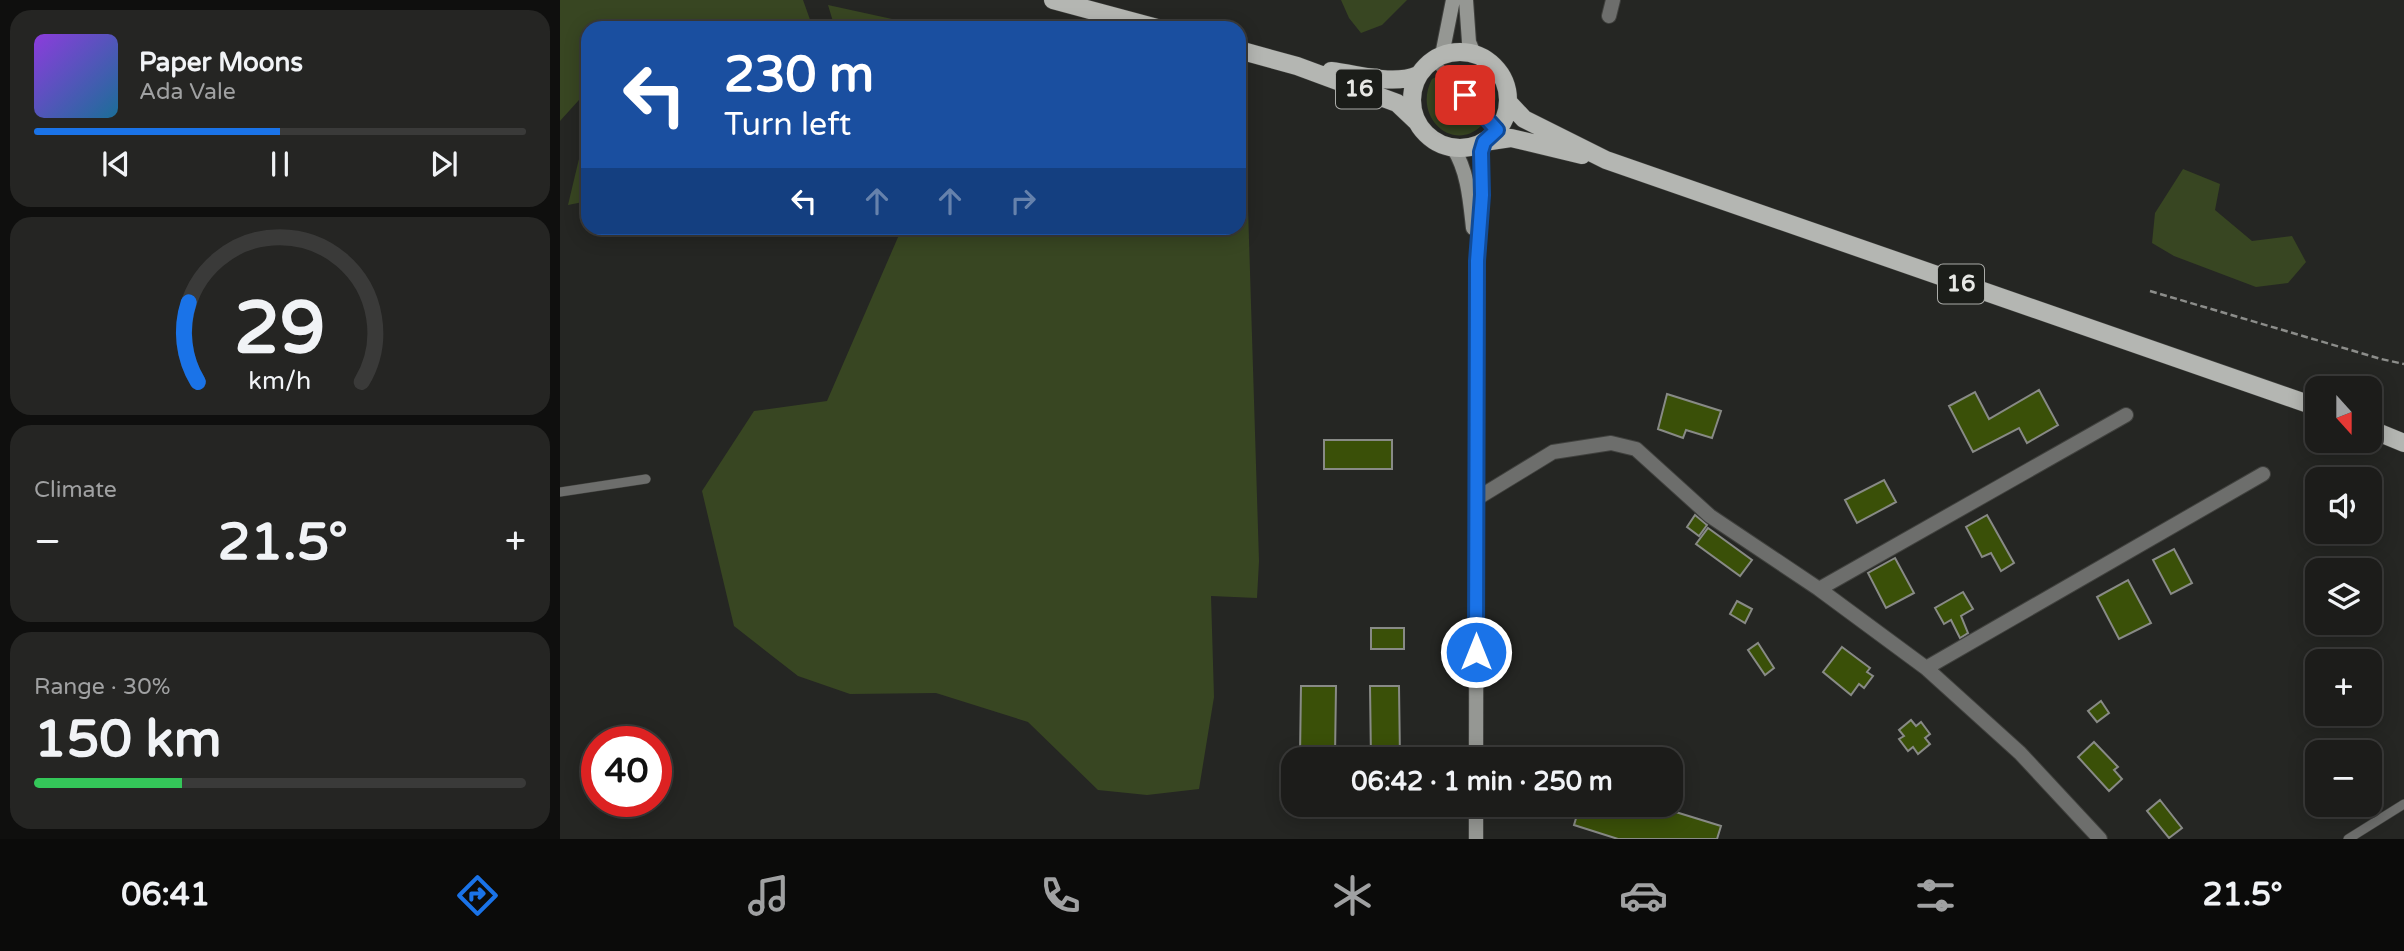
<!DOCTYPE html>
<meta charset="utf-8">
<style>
:root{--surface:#1c1c1a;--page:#252523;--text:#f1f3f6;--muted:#a0a1a2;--line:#3a3a39;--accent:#1a73e8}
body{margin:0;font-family:"Varela Round",sans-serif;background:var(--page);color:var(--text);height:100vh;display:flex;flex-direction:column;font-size:26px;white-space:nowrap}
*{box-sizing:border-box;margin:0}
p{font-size:23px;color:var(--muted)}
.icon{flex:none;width:38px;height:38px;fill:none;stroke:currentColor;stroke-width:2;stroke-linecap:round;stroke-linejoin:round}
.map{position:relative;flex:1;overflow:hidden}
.panel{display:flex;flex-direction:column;gap:10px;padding:10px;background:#0f0f0e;width:560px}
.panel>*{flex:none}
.guide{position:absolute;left:21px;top:21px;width:665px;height:214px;border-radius:21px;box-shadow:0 4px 18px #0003,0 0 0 2px var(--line);background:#1a4fa0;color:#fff;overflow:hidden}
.needle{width:46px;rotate:159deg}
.tools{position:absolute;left:1745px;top:376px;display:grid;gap:14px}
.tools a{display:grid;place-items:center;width:77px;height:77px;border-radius:14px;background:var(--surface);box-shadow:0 4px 18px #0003,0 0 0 2px var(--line);font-size:35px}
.speed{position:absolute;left:21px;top:726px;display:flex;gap:14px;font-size:35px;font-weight:700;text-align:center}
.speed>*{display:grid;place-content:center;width:91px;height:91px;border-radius:50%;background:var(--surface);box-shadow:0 4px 18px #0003,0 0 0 2px var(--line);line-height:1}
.speed .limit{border:10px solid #d22;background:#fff;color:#111}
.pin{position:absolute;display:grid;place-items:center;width:60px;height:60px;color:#fff;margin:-30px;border-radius:14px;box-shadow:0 4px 10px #0006}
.me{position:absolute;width:77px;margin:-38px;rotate:0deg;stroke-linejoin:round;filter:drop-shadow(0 0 5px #0008)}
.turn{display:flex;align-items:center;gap:24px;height:147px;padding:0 28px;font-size:32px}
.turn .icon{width:91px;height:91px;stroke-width:2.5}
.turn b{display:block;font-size:49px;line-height:60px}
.lanes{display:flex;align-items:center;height:66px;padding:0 28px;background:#0003;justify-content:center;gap:35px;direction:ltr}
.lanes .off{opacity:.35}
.big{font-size:52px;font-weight:700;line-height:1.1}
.panel .widget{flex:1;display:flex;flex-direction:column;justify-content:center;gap:10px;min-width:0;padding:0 24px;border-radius:21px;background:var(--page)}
.panel .dial{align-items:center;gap:0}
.dial svg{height:182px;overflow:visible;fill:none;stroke:var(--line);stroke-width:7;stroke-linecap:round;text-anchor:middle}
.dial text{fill:var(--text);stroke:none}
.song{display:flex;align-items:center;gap:21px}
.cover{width:84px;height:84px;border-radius:10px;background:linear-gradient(135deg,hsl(270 70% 55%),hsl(200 70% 35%))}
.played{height:7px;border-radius:4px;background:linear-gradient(90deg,var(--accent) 50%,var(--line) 50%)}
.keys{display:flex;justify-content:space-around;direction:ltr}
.heat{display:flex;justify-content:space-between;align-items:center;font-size:38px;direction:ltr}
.charge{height:10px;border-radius:5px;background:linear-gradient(90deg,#34c759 30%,var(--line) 0)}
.trip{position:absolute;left:721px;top:747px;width:402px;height:70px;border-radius:21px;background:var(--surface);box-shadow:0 4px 18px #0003,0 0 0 2px var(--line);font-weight:700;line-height:70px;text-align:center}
.tab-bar{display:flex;height:112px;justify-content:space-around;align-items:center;background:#0b0b0a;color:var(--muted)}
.tab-bar .icon{width:49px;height:49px}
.tab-bar .on{color:var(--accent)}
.tab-bar b{font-size:32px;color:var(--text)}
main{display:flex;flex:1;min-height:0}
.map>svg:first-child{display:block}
</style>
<main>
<section class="panel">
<div class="widget">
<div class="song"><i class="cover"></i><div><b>Paper Moons</b><p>Ada Vale</p></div></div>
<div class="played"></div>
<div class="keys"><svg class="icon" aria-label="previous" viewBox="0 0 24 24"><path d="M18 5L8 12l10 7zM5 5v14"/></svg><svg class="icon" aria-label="pause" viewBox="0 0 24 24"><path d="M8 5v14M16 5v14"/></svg><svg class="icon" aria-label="next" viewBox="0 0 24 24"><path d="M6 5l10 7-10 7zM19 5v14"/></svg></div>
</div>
<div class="widget dial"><svg viewBox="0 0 100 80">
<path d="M14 69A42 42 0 1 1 86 69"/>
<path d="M14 69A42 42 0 0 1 10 34" stroke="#1a73e8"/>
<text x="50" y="56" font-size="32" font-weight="700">29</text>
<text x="50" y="72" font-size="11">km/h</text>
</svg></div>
<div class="widget"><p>Climate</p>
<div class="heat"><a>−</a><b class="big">21.5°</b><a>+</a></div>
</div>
<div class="widget"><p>Range · 30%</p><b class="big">150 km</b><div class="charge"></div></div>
</section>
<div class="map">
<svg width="1844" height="839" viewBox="0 0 1844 839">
<rect width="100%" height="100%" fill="#252623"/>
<path fill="#384622" d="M0 0H243L253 28H28V90L0 121Z
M781 0H847L822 25 801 33 789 18Z
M268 5 364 26 365 28H275Z
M897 65C916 66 948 87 931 109H924L894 77 892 72Z
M878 76 921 119V126C893 153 852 117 872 79Z
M679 109 685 111 699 561 697 598 651 596 654 697 639 789 587 795 538 790 468 722 376 693 290 694 238 676 174 626 142 491 194 411 267 401 342 228H679Z
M28 121V201L8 205Z
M1623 169 1660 184 1655 210 1692 241 1732 236 1746 262 1728 283 1696 287 1614 256 1592 243 1595 213Z"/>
<path fill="#3a5008" stroke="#888a86" stroke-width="2" d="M1479 390 1498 425 1467 443 1459 428 1413 452 1389 406 1415 392 1429 419Z
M1107 394 1161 411 1152 438 1126 430 1123 438 1098 429Z
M764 440H832V469H764Z
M1324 480 1336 502 1297 523 1285 500Z
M1135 515 1147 525 1139 536 1127 527Z
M1427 515 1454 563 1441 571 1431 553 1422 557 1406 527Z
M1148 528 1192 560 1180 576 1136 544Z
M1614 549 1632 583 1611 594 1593 560Z
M1335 558 1354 593 1326 608 1308 573Z
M1568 580 1591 623 1559 639 1537 597Z
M1403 592 1413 609 1401 616 1408 633 1400 638 1391 620 1384 624 1375 608Z
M1177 601 1192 609 1185 623 1170 614Z
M811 628H844V649H811Z
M1198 643 1214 668 1205 675 1188 650Z
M1282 647 1310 668 1307 672 1313 676 1304 688 1299 684 1291 695 1263 672Z
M741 686H776L775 756H740Z
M810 686H839L840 760H811Z
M1541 701 1549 713 1537 722 1528 711Z
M1351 720 1356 726 1361 722 1370 734 1365 738 1370 744 1358 754 1353 747 1348 751 1339 739 1344 736 1339 730Z
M1534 742 1558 767 1554 770 1562 779 1549 791 1518 757Z
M1600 800 1622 828 1609 838 1587 811Z
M1020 805H1093L1161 826 1157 839H1058L1014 825Z"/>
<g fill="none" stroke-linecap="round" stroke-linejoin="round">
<defs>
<path id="lane" d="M873 60 937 130
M0 492 86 479
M1788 839 1844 804"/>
<path id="street" d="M1049 16 1053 0
M916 499 993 452 1051 443 1076 449 1150 516 1259 589 1366 668 1460 753 1540 839
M1259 589 1566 415
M1366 668 1703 474"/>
<path id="secondary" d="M906 0 909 42 914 54
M882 55 893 0
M893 148C908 171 910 201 913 228
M916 760 917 261 922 195 921 152 924 142
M916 839V805"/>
<path id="primary" d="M493 0 597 28
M679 50 737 66 837 103 856 121
M852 100a48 48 0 1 1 96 0a48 48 0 1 1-96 0Z
M771 71C799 74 832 86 858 75
M948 102 964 119 1046 160 1757 407
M924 142 951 138 1022 155
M1810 429 1844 443"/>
</defs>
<use href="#lane" stroke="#40413e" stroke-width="10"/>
<use href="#street" stroke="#40413e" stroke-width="16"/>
<use href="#secondary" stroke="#40413e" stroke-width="16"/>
<use href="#primary" stroke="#40413e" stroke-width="19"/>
<path stroke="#8c8d8a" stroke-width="2.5" stroke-dasharray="7 3.5" stroke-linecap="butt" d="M1590 291 1821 359 1844 364"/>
<use href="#lane" stroke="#6d6e6c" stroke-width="9"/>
<use href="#street" stroke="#6d6e6c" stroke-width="14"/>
<use href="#secondary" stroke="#959793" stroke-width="14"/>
<use href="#primary" stroke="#b4b6b2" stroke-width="18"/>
</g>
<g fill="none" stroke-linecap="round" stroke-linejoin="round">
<defs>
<path id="route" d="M905 95 937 130 924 142 921 152 922 195 917 261 916 652"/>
</defs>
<use href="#route" stroke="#114b97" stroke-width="18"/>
<use href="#route" stroke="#1a73e8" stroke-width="12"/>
</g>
<g text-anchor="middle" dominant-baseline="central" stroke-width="7" stroke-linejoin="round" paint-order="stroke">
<g fill="#1b1d19" stroke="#aaaba8" stroke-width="2">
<rect x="776" y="69.5" width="46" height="39" rx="5"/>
<rect x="1378" y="264.5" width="46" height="39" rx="5"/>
</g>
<g font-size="23" font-weight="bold" fill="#e7e8e5">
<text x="799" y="89">16</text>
<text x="1401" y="284">16</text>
</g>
</g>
</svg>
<div class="tools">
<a><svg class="needle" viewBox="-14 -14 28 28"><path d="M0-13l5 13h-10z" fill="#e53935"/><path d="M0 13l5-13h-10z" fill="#a0a1a2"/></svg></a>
<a><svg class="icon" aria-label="sound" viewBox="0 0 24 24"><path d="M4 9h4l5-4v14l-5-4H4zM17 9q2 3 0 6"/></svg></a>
<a><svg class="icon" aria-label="layers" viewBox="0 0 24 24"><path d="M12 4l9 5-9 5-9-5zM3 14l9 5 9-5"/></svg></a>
<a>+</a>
<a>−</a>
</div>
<div class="speed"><div class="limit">40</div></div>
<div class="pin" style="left:905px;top:95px;background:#d93025"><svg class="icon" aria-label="arrive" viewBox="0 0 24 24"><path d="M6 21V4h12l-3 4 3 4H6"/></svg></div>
<svg class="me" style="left:916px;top:652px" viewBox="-20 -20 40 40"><circle r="17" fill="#1a73e8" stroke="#fff" stroke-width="3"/><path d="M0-11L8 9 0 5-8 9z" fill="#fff"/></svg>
<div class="trip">06:42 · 1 min · 250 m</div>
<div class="guide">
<div class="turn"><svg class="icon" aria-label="left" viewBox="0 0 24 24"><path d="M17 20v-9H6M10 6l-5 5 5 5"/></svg><div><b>230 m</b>Turn left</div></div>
<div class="lanes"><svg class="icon" aria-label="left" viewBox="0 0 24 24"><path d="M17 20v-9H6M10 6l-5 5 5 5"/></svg><svg class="icon off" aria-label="ahead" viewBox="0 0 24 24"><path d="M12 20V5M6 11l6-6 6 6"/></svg><svg class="icon off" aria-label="ahead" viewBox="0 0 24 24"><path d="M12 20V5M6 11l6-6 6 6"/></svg><svg class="icon off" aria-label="right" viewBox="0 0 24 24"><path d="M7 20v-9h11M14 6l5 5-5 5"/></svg></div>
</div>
</div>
</main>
<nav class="tab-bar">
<b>06:41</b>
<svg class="icon on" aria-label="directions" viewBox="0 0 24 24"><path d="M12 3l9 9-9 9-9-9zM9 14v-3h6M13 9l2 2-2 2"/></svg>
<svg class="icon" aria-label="music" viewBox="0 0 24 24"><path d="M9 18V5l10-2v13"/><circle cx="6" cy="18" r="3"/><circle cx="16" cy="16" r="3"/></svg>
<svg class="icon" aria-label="phone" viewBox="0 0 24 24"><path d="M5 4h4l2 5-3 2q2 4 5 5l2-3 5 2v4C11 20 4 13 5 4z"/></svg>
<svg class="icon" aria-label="climate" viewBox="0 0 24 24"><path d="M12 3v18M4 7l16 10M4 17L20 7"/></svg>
<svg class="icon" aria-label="car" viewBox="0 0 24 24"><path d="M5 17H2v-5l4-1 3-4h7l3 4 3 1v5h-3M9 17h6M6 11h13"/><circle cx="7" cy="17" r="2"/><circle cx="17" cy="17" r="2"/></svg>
<svg class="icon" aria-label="filters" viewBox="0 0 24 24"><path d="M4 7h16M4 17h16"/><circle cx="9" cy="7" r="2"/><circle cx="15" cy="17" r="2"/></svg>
<b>21.5°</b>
</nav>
